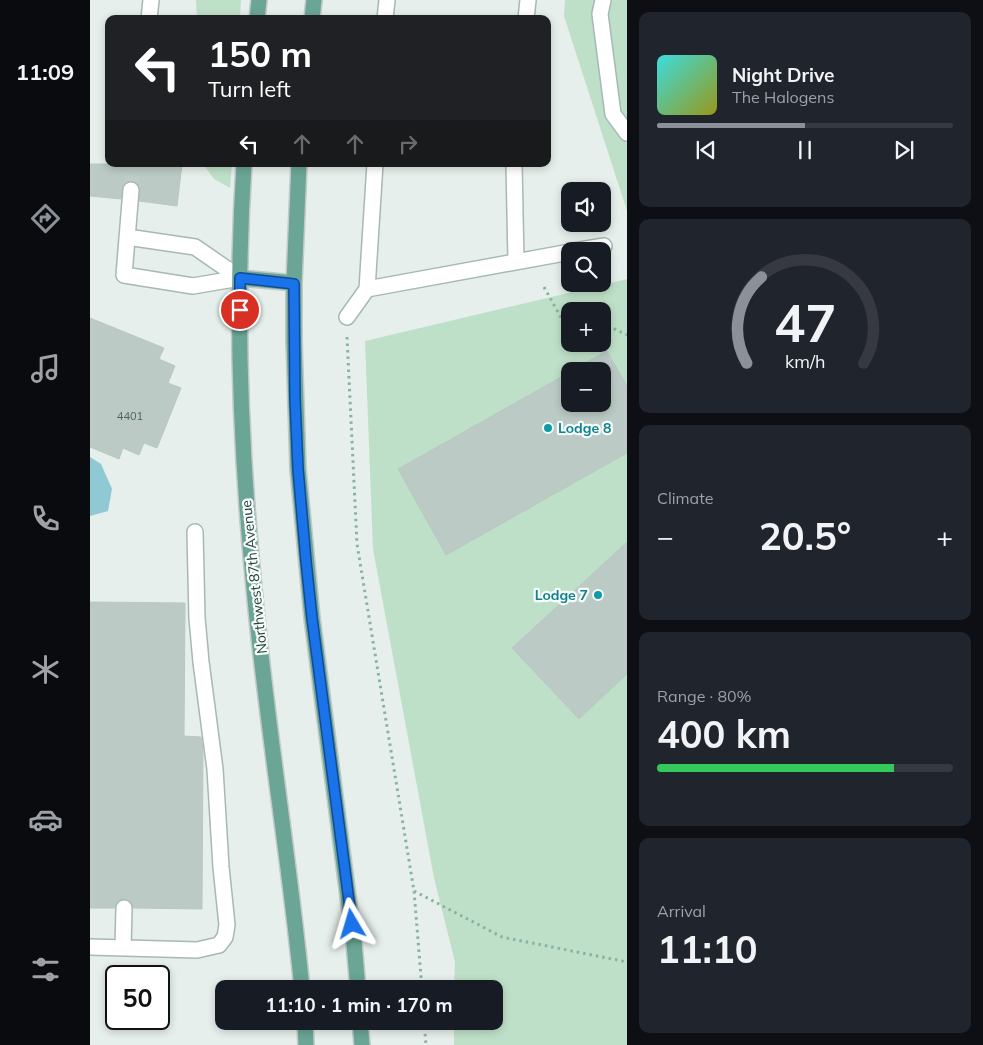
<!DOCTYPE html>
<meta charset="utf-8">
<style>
:root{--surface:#171b24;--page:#20242c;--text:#f1f3f6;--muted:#9ea1a6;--line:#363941;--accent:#8c9099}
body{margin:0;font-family:Mulish,sans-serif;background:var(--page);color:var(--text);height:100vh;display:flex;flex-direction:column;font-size:19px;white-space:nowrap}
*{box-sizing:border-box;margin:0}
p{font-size:16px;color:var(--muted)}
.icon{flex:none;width:28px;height:28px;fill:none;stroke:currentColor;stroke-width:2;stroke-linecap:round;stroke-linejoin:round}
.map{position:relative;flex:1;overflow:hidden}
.details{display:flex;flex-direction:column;gap:12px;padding:12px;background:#0d0f14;width:356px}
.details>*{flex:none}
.banner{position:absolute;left:15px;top:15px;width:446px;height:152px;border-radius:10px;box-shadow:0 2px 8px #0003;background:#202124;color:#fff;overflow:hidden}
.fabs{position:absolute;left:471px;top:182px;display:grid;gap:10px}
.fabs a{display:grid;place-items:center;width:50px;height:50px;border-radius:10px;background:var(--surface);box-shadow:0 2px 8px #0003;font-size:25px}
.speed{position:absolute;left:15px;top:965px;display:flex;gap:10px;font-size:25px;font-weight:700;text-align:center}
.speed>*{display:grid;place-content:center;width:65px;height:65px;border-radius:50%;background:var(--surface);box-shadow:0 2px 8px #0003;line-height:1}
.speed .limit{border:2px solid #111;border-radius:8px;background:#fff;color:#111}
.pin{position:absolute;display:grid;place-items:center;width:42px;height:42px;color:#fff;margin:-21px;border:2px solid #fff;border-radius:50%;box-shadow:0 1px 5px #0007}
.me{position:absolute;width:55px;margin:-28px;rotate:353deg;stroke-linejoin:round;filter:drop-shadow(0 0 4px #0008)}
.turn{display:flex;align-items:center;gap:18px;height:105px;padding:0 20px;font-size:22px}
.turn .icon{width:65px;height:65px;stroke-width:2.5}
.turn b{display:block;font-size:35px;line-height:42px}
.lanes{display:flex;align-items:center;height:48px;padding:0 20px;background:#0003;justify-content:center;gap:25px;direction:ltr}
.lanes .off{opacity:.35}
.big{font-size:38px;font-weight:700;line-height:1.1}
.details .widget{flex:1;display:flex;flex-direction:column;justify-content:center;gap:8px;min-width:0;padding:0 18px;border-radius:10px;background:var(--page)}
.details .dial{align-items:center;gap:0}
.dial svg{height:130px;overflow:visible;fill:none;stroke:var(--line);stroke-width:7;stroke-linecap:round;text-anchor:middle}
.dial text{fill:var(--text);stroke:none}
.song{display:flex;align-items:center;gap:15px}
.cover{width:60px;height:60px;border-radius:8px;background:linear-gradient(135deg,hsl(180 70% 55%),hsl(60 70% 35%))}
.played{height:5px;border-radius:2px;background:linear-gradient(90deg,var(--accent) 50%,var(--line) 50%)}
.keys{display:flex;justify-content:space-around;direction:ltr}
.heat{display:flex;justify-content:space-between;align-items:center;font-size:28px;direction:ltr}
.charge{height:8px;border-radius:4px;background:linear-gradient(90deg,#34c759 80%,var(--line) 0)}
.trip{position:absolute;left:125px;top:980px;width:288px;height:50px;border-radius:10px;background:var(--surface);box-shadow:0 2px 8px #0003;font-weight:700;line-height:50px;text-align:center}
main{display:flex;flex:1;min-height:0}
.tabs{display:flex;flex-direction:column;width:90px;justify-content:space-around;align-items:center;background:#090b0e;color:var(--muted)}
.tabs .icon{width:35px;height:35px}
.tabs .current{color:var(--accent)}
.tabs b{font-size:22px;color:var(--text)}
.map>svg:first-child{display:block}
</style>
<main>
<nav class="tabs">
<b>11:09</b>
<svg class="icon current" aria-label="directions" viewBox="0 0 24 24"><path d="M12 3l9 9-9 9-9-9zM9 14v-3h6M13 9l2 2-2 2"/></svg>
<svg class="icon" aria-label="music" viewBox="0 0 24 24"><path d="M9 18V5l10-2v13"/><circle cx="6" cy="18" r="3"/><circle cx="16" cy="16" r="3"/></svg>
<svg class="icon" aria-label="phone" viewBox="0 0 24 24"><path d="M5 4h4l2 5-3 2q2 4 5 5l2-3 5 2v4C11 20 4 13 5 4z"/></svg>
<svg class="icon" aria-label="climate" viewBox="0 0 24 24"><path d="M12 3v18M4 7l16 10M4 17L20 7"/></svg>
<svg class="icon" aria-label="car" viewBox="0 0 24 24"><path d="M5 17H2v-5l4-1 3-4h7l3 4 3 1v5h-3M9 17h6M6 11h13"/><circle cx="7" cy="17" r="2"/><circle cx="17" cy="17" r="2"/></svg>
<svg class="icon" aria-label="filters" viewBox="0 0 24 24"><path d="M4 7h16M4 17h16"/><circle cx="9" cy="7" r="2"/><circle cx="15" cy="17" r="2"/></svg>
</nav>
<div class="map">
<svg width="537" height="1045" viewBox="0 0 537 1045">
<rect width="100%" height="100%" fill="#e6efeb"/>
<path fill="#bfe0c8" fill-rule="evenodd" d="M106 0H151L150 19H107Z
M475 0H537V211L474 16Z
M113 164H142L140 188 124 179Z
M537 279V1045H364V1021H404V989H364L365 962 344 878 283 549 275 341ZM480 311H512V344H480ZM480 371H512V404H480Z"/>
<path fill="#8ec9d4" d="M0 457 11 464 22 489 18 511 0 516Z"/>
<path fill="#bbcac4" stroke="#b8c9c2" d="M0 164H92L87 206 49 201 50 186 42 181 37 182 33 185 31 199 0 196Z
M0 318 74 348 69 359 85 366 78 383 91 388 67 448 54 443 49 455 33 448 29 459 0 447Z
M517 351 537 386V453L356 555 308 469 480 372V404H512V371H481Z
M537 542V674L489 719 422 648Z
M0 602 95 603 94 736 111 737 113 750 112 909 43 908 39 900 34 899 26 903 25 908H0Z"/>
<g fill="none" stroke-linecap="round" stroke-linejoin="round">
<path stroke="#bfccc8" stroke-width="15" stroke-dasharray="15 8" stroke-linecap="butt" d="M41 190 44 164"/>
<defs>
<path id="minor" d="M513 0 510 14 523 114 537 133
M59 19 61 0
M295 19 297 0
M436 19 438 0
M285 164 277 289 480 252
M424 164 426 262
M41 190 34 275 103 286 150 278
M37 237 105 247 150 278
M484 251 514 246
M257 317 277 289
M0 947 107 950 129 945 135 937 137 925 131 867 125 769 111 662 107 618 105 532
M33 948 34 908"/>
<path id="major" d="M167 19 169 0
M222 19 224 0
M154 164C145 305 150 447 164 588 176 722 199 855 212 989
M209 164 204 283V341L208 469 222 618 264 943 268 989
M150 278 204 283
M215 1021 216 1045
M270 1021 272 1045"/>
</defs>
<use href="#minor" stroke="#a8b8b2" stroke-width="18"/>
<use href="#major" stroke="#c2cac8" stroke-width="18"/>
<path stroke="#86b3a5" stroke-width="3" stroke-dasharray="2.5 4" stroke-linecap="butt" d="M454 287 474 323 480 322
M512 323 537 335
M257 337 267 544 324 891 332 989
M324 891 412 937 537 962
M334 1021 336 1045"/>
<use href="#minor" stroke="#fff" stroke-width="15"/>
<use href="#major" stroke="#6aa596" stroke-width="15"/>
</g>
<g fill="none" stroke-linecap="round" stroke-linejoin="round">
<defs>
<path id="route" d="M150 310V278L204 284 205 399 208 469 216 561 222 618 262 924"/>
</defs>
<use href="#route" stroke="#114b97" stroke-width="12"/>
<use href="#route" stroke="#1a73e8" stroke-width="9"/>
</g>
<g fill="#0f9aa8" stroke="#f7fbf9" stroke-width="2">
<circle cx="458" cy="428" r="5"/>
<circle cx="508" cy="595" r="5"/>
</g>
<g text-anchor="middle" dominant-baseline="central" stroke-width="4.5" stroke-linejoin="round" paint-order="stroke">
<g font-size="11" fill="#4a645c">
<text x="40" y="416">4401</text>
</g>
<g font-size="14" font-weight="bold" fill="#0d838f" stroke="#f7fbf9" text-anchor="start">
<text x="468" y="428">Lodge 8</text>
<text x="498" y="595" text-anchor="end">Lodge 7</text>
</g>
<g font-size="14" fill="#24423a" stroke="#f7fbf9">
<text transform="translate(164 577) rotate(-96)">Northwest 87th Avenue</text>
</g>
</g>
</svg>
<div class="fabs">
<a><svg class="icon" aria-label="sound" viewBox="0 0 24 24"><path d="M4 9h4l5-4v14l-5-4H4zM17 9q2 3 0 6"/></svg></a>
<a><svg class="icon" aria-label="search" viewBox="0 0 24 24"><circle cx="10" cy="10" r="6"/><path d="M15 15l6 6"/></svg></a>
<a>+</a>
<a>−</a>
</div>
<div class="speed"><div class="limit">50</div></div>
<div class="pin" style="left:150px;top:310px;background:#d93025"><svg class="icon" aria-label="arrive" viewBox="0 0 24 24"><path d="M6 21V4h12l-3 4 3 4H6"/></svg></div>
<svg class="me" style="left:262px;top:924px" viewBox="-20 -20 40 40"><path d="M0-17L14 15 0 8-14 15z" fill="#1a73e8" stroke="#fff" stroke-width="4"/></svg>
<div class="trip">11:10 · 1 min · 170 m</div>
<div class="banner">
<div class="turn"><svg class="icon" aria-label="left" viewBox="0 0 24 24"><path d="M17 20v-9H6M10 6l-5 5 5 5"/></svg><div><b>150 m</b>Turn left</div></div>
<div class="lanes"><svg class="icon" aria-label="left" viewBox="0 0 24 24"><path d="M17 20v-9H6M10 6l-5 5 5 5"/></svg><svg class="icon off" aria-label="ahead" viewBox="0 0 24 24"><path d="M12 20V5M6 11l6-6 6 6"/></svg><svg class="icon off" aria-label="ahead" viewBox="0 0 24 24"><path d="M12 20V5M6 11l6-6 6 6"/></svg><svg class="icon off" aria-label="right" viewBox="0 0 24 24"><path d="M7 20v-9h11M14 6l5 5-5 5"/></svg></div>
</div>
</div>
<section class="details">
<div class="widget">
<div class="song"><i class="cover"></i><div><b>Night Drive</b><p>The Halogens</p></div></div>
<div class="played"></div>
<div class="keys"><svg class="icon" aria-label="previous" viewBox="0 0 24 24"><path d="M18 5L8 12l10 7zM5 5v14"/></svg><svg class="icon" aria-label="pause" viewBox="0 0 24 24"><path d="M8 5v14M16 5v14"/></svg><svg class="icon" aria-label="next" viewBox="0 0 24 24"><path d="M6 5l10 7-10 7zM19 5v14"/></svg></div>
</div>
<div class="widget dial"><svg viewBox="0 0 100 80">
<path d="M14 69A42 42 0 1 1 86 69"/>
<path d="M14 69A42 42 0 0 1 23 16" stroke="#8c9099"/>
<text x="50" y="56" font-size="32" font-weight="700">47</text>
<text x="50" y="72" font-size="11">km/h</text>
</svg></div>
<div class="widget"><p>Climate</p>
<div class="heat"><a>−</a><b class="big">20.5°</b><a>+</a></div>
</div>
<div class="widget"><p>Range · 80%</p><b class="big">400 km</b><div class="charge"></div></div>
<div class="widget"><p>Arrival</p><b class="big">11:10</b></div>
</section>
</main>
